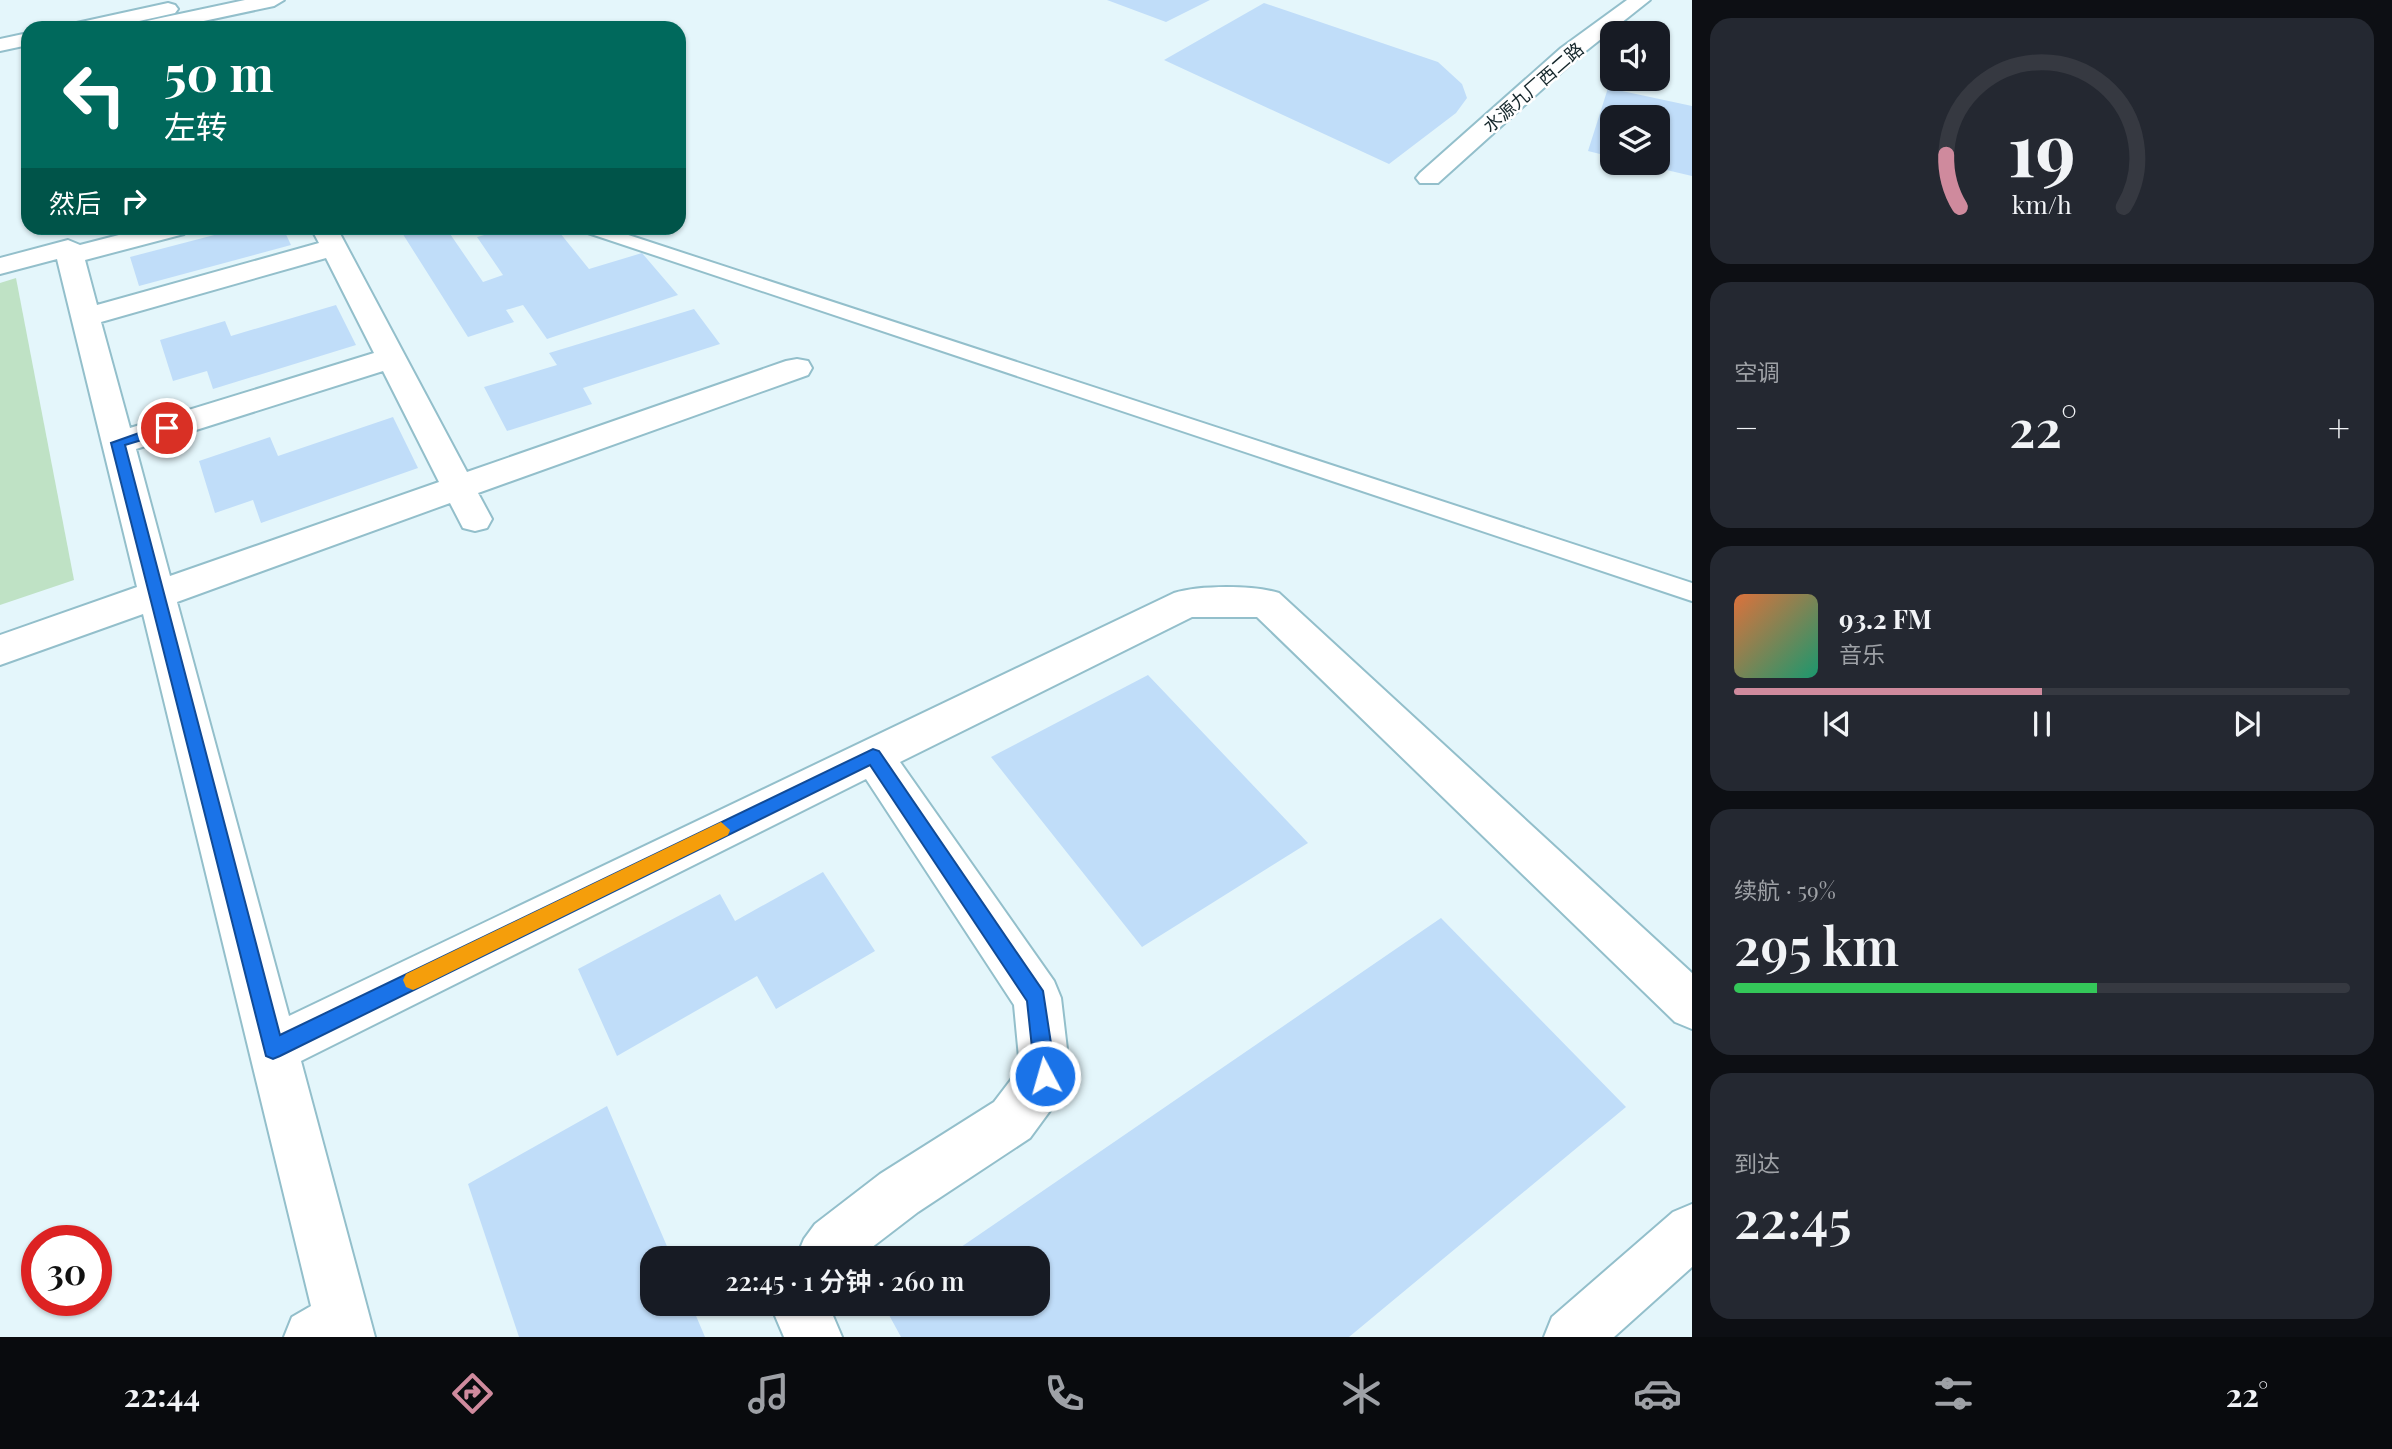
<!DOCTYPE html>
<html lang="zh">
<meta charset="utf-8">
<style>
:root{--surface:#171b24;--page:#242831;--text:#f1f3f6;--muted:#9ea1a6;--line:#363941;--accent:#cf8a9d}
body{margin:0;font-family:"Playfair Display","Noto Sans SC",serif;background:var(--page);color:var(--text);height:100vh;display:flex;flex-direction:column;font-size:26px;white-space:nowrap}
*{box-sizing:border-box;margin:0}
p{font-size:23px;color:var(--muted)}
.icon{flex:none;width:38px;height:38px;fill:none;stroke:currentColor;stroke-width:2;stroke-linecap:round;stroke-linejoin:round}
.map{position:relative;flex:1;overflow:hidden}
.panel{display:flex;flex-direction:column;gap:18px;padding:18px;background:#0d0f14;width:700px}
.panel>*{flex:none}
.hud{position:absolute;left:21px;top:21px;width:665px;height:214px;border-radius:21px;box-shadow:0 2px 5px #0004;background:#00695c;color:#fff;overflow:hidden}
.controls{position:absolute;left:1600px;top:21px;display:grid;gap:14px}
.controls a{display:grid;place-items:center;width:70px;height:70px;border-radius:14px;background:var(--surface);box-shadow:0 2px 5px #0004;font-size:35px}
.speed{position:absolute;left:21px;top:1225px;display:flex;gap:14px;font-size:35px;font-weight:700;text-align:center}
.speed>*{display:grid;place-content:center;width:91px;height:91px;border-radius:50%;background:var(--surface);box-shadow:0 2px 5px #0004;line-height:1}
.speed .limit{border:10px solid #d22;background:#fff;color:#111}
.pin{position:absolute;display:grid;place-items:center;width:60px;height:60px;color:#fff;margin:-30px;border:4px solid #fff;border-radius:50%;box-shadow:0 2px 7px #0007}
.me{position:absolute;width:77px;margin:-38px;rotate:354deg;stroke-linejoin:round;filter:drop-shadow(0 0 5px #0008)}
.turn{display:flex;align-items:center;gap:24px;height:147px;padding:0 28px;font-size:32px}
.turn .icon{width:91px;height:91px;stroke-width:2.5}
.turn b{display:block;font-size:49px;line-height:60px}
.then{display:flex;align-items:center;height:66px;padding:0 28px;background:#0003;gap:14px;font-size:26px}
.big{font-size:52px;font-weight:600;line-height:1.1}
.panel .tile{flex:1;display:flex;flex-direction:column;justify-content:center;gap:10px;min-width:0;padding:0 24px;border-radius:21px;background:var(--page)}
.panel .dial{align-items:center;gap:0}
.dial svg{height:182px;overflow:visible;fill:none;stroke:var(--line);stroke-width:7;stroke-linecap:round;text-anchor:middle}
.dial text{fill:var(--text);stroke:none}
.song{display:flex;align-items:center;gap:21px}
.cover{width:84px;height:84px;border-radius:10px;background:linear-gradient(135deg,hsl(20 70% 55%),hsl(160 70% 35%))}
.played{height:7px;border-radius:4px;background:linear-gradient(90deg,var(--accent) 50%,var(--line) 50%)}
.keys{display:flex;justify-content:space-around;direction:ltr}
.heat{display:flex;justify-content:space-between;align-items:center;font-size:38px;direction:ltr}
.charge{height:10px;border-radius:5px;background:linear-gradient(90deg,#34c759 59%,var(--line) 0)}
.trip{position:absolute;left:640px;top:1246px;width:410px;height:70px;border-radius:21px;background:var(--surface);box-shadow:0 2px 5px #0004;font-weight:600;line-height:70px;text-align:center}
.dock{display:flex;height:112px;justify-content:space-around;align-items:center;background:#090b0e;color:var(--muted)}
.dock .icon{width:49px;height:49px}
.dock .selected{color:var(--accent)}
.dock b{font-size:32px;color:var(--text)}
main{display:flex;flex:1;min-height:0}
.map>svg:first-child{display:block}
</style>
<main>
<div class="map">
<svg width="1692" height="1337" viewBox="0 0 1692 1337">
<rect width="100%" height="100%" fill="#e4f6fb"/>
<path fill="#bfe2c5" d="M16 278 74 580 0 605V283Z"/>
<path fill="#c0ddf9" d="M1107 0H1210L1166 22Z
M1264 3 1438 62 1462 84 1467 98 1456 113 1389 164 1164 60Z
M1608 88 1692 106V176L1641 164 1657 163V117H1612V157L1588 151Z
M241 228H283L291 245 139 286 130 257Z
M399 228H446L483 282 503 275 477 237 510 228H556L589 269 642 253 678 295 547 339 523 305 506 310 514 322 468 337Z
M336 305 356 345 213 389 207 371 173 381 160 340 225 321 231 336Z
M694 309 720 344 583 388 592 404 507 431 484 387 557 365 549 353Z
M393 417 418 468 261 523 253 500 215 513 199 461 270 437 278 456Z
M1148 675 1308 843 1142 947 991 757Z
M823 872 875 951 776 1009 757 976 617 1056 578 969 720 894 735 921Z
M1441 918 1626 1107 1349 1337H901L883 1304H1038V1258H945Z
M607 1106 672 1258H653V1304H691L705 1337H519L468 1184Z"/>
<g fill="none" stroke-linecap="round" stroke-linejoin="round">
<defs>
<path id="service" d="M582 228H607L1692 583V601L585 232Z"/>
<path id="minor" d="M1627 0H1650L1577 58 1438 183H1420L1416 178 1420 173 1561 48Z
M146 228H188L184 234 85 260 97 305 319 243 311 228H337L467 472 786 361 797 359 808 361 812 368 808 375 478 493 492 519 487 528 475 531 463 528 450 503 177 602 289 1016 1174 593C1199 585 1254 585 1279 593L1692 973V1029L1675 1022 1257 617H1192L900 762 1054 981 1061 998 1070 1075 1063 1093 1030 1138 918 1212 858 1258H796L804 1239 815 1224 880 1174 994 1102 1020 1068 1014 1005 866 779 301 1061 375 1337H284L292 1317 311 1306 143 614 0 665V635L137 587 57 259 0 274V258L68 240 80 245ZM326 258 374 353 130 428 101 322ZM383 371 439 482 170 576 136 449Z
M1692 1204V1267L1614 1337H1544L1552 1317 1673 1212Z
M770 1304H828L842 1337H784Z"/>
<path id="tertiary" d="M245 0H284L274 6 171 28H132L142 22Z
M168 3 175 5 178 9 175 13 108 28H69L72 24Z
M28 33V45L0 51V39Z"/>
</defs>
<use href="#service" stroke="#93bfcb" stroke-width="4"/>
<use href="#minor" stroke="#93bfcb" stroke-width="4"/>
<use href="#tertiary" stroke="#93bfcb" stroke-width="4"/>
<use href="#service" fill="#fff" fill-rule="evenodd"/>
<use href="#minor" fill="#fff" fill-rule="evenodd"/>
<use href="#tertiary" fill="#fff" fill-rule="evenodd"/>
</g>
<path fill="#1a73e8" stroke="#114b97" stroke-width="2" d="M167 423 174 428 172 431 125 445 280 1035 873 749 879 751 1043 991 1056 1076 1053 1083 1045 1086 1038 1083 1035 1076 1027 1001 870 765 280 1056 273 1059 266 1056 111 443Z"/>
<path fill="#f59e0b" d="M721 822 730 830 728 835 420 987 413 990 406 987 403 980 406 974Z"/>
<g text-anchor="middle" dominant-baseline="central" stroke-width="5" stroke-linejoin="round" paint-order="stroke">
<g font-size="18" fill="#15272b" stroke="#fff">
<text transform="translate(1533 87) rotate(-41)">水源九厂西二路</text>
</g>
</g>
</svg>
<div class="controls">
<a><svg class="icon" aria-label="sound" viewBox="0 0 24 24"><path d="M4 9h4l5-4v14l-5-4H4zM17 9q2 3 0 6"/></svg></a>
<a><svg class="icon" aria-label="layers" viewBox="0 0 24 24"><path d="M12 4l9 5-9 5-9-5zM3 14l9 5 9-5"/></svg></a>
</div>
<div class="speed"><div class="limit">30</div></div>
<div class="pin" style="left:167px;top:428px;background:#d93025"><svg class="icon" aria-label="arrive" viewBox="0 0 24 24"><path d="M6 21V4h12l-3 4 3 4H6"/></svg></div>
<svg class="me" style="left:1045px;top:1076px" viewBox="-20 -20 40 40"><circle r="17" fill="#1a73e8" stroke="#fff" stroke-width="3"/><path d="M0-11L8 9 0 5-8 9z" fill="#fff"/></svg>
<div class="trip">22:45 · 1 分钟 · 260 m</div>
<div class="hud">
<div class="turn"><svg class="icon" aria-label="left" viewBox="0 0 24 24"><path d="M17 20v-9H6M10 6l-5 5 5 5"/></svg><div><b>50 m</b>左转</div></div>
<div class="then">然后<svg class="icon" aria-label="right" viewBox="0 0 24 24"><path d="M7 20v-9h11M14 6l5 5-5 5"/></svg></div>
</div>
</div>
<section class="panel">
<div class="tile dial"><svg viewBox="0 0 100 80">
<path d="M14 69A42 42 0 1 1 86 69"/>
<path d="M14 69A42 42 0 0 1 8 46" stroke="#cf8a9d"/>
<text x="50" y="56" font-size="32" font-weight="700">19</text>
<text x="50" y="72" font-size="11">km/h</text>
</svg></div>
<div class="tile"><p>空调</p>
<div class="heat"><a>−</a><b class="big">22°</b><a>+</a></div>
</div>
<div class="tile">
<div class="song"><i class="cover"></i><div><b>93.2 FM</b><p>音乐</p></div></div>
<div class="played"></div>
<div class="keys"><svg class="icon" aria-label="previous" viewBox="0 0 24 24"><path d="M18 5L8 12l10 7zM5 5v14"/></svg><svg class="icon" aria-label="pause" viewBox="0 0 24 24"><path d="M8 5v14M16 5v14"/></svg><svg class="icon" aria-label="next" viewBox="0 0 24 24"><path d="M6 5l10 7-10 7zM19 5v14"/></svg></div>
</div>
<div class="tile"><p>续航 · 59%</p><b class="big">295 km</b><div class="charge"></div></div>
<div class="tile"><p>到达</p><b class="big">22:45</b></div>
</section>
</main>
<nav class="dock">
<b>22:44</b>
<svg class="icon selected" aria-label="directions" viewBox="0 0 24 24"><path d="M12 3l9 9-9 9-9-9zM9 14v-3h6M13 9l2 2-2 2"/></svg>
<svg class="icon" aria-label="music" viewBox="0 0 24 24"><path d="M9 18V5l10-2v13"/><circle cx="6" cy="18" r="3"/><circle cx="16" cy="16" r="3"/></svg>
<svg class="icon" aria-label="phone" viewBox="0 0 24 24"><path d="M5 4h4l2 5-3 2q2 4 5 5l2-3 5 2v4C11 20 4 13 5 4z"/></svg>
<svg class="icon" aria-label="climate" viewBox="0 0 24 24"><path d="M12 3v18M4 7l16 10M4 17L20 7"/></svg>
<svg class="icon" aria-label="car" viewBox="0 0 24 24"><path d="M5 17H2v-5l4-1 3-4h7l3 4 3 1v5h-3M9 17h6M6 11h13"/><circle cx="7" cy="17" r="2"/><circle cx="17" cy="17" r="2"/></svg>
<svg class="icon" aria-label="filters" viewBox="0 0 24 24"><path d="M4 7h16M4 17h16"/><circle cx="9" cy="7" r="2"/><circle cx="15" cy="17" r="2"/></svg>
<b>22°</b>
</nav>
